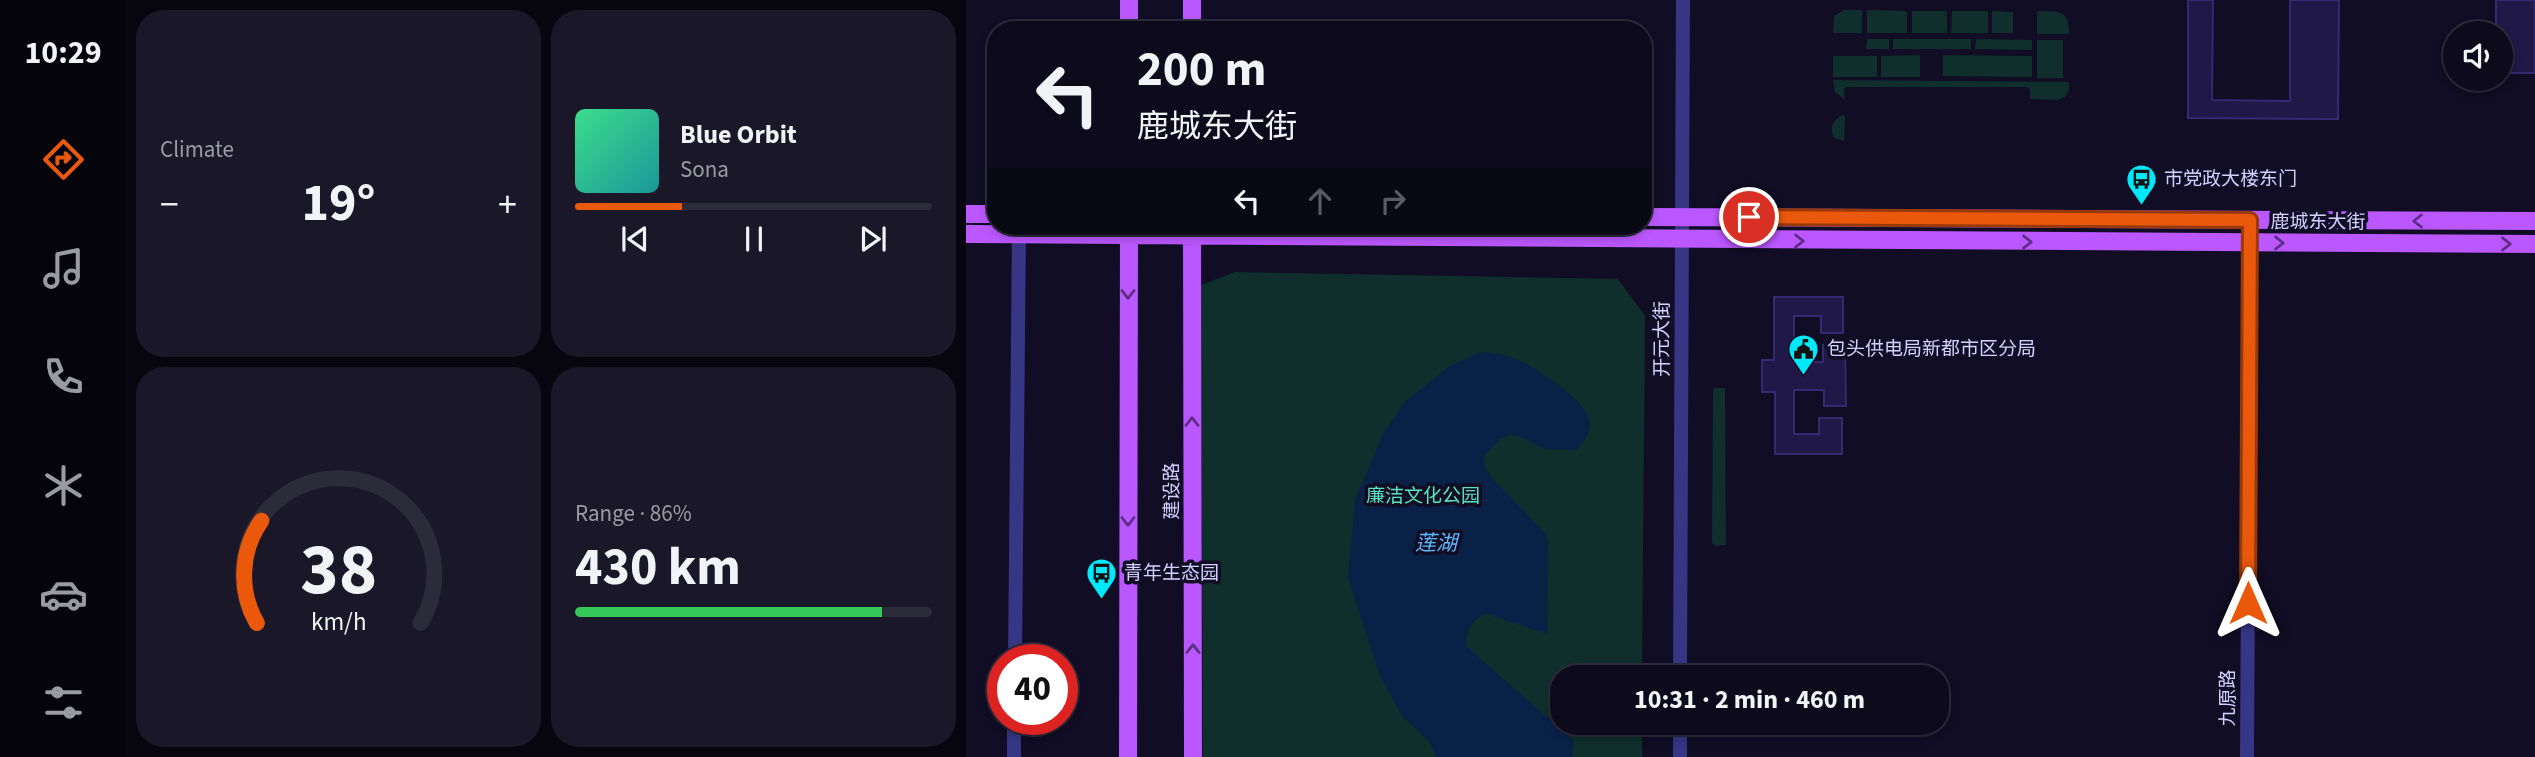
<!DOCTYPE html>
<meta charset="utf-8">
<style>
:root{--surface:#0c0a1b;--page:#1a1828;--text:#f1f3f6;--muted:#9a9aa3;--line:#2c2b3a;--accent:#ea580c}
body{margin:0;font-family:"Source Sans 3","Noto Sans SC",sans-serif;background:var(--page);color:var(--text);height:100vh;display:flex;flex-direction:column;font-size:26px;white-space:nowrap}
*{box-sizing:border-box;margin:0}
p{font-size:23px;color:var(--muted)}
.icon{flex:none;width:38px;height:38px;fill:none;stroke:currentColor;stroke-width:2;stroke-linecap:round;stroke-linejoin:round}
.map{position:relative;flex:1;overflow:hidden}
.details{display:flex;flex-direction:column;gap:10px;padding:10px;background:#07060f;width:840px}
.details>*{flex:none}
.banner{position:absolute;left:21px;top:21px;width:665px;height:214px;border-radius:28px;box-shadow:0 4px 10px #0003,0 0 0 2px var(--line);background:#0c0a1b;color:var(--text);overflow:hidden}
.tools{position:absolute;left:1477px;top:21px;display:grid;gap:14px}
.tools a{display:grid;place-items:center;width:70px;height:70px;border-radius:50%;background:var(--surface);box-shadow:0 4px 10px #0003,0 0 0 2px var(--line);font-size:35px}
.speed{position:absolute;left:21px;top:644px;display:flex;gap:14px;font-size:35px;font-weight:700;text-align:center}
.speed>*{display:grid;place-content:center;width:91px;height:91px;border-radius:50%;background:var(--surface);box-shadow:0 4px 10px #0003,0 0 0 2px var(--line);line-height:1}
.speed .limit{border:10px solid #d22;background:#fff;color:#111}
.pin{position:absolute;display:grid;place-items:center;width:60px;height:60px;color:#fff;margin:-30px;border:4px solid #fff;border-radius:50%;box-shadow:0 2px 7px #0007}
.me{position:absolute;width:77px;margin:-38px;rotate:0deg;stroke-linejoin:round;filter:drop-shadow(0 0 5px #0008)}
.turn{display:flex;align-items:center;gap:24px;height:147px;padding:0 35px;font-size:32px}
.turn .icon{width:91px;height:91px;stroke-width:2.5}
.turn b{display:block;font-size:49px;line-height:60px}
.lanes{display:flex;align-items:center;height:66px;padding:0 35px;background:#0003;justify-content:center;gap:35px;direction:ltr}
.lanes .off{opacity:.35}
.big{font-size:52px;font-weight:700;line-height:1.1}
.details .tile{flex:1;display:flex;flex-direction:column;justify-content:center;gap:10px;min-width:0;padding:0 24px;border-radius:28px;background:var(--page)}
.details .dial{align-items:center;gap:0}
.dial svg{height:182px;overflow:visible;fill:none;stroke:var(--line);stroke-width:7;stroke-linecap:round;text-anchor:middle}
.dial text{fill:var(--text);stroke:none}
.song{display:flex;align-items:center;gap:21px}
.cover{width:84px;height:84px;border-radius:10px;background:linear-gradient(135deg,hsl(150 70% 55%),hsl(180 70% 35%))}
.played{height:7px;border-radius:4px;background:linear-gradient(90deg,var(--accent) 30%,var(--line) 30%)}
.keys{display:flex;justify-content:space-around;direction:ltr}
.heat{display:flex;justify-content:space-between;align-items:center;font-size:38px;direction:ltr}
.charge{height:10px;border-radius:5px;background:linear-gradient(90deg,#34c759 86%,var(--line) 0)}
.details .tiles{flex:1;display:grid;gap:10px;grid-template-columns:repeat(2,1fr)}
.trip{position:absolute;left:584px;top:665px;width:399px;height:70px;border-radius:28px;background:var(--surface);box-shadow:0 4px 10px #0003,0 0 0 2px var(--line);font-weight:700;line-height:70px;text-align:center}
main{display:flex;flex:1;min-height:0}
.tabs{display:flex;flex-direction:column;width:126px;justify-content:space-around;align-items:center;background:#05040b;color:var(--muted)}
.tabs .icon{width:49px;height:49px}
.tabs .current{color:var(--accent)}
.tabs b{font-size:32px;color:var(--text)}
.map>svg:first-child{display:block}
</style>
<main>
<nav class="tabs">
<b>10:29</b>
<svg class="icon current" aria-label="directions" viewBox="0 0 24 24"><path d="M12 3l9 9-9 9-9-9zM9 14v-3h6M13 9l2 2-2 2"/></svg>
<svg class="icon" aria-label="music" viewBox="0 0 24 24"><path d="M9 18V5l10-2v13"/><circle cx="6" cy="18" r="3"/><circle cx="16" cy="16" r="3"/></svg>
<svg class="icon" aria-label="phone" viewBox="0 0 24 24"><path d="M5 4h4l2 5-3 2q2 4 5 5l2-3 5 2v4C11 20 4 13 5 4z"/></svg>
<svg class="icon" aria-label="climate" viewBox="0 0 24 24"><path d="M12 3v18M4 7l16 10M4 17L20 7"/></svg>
<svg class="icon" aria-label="car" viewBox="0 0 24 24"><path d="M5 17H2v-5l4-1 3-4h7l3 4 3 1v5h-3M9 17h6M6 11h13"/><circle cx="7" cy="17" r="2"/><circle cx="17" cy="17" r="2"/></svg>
<svg class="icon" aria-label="filters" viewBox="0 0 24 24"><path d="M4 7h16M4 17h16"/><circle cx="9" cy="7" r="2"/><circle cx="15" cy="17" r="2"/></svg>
</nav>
<section class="details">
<div class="tiles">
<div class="tile"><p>Climate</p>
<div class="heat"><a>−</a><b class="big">19°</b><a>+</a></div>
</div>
<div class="tile">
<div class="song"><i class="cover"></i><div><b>Blue Orbit</b><p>Sona</p></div></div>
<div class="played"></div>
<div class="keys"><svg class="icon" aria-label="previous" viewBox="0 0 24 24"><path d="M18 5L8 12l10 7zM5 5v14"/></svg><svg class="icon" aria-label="pause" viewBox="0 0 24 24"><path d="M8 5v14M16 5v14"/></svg><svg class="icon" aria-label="next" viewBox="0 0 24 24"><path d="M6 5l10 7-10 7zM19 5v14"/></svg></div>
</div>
<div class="tile dial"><svg viewBox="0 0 100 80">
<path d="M14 69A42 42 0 1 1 86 69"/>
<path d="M14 69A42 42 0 0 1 16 24" stroke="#ea580c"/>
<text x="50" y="56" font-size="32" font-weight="700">38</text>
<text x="50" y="72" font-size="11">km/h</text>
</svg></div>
<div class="tile"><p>Range · 86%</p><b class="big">430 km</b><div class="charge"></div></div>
</div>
</section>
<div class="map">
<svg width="1569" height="757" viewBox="0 0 1569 757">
<rect width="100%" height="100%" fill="#100d24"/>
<path fill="#102e2c" d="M878 10H896V33H867L868 16Z
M901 10 941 11V33H901Z
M946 11H981V33H946Z
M986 11H1022V33H985Z
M1026 11 1047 12V33H1026Z
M1071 11C1092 12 1103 8 1103 34H1071Z
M901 39H923V49H900Z
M927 39H1005V49H927Z
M1010 39 1066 40V50L1009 49Z
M1071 40H1097V78H1071Z
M954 55V77H915V56Z
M977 55 1066 56V77L977 76Z
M867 56H911V77H867Z
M867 80 1103 82V90L1099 97 1091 100 1064 99V89L1060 87H881L878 89 879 100 869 92Z
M876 115 879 116 878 141 868 138C863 128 867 120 876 115Z
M269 272 652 279 679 316 676 677H597V723H676V757H237L235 285Z
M747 388H759L760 545 750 546 746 543Z"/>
<path fill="#092147" d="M516 352C523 353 531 353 538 355 561 361 624 400 624 425 624 434 616 443 612 450L577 449 559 439 545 434 534 439 518 456 519 468 526 478 580 534 582 542 581 634 521 614C505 619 501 631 500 646L607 740V757H470L463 741 436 716 414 676 382 578 389 500 419 430 439 402 485 365Z"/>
<path fill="#201846" stroke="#362973" stroke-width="2" d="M1222 0H1247L1246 100 1324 101V0H1373L1372 119 1222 118Z
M1530 0H1569V73H1535V33H1530Z
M808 297H877V333H855V316H828V362H857V345H879L880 406H858V390H828V434H853V418H876V454H809V392H796V360H808Z"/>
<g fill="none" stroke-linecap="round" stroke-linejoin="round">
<path stroke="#363685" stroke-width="14" d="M49 660 53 226
M714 677 717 0
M48 757V719
M714 757V723
M1281 757 1284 220"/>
<path stroke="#bb57ff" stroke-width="18" d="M163 0V30
M226 0V30
M0 214H30
M677 217 1569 221
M226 226 227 757
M0 234 1569 244
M162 757 163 226"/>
</g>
<defs><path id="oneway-chevron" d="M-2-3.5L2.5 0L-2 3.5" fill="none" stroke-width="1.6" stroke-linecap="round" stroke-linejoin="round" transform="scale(1.75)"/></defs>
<g stroke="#5d2e87">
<use href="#oneway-chevron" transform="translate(1452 221) rotate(-180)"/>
<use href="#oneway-chevron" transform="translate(833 241)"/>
<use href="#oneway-chevron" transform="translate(1061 242)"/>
<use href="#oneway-chevron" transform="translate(1313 243)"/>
<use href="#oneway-chevron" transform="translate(1540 244)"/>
<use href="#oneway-chevron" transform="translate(162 294) rotate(90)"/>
<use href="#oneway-chevron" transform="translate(226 422) rotate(-90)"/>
<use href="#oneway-chevron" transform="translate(162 521) rotate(90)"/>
<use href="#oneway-chevron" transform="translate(227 649) rotate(-90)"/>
</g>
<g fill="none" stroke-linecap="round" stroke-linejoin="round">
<defs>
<path id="route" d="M783 217 1284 220 1282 603"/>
</defs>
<use href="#route" stroke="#983908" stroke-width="18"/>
<use href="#route" stroke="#ea580c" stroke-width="12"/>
</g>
<defs>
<symbol id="bus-pin" viewBox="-11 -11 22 30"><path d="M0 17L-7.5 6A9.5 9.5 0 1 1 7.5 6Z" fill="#00e9fb" stroke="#100d24"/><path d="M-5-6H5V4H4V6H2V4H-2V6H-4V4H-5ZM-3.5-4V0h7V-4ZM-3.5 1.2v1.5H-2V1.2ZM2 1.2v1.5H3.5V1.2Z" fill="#111"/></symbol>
<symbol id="civic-pin" viewBox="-11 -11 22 30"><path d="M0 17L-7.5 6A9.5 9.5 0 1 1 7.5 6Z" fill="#00e9fb" stroke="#100d24"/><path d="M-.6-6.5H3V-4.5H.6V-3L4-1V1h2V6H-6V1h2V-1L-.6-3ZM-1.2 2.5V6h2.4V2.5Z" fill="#111"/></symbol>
</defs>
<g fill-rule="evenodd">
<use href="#bus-pin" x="1158" y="162" width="35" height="47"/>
<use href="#civic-pin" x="820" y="332" width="35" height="47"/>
<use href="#bus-pin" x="118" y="556" width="35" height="47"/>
</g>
<g text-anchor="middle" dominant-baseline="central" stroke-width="7" stroke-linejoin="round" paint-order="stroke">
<g font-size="19" fill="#d4d0ff" stroke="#100d24" text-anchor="start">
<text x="1198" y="179">市党政大楼东门</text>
<text x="861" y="349">包头供电局新都市区分局</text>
<text x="158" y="573">青年生态园</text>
</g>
<g font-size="19" fill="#d4d0ff" stroke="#100d24">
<text x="1352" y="222">鹿城东大街</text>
<text transform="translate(696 339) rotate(-90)">开元大街</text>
<text transform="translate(206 491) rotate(-90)">建设路</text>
<text transform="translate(1262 698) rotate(-90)">九原路</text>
</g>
<g font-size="19" fill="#56e5bd" stroke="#100d24">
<text x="457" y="496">廉洁文化公园</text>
</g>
<g font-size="21" font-style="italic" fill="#5eb9ff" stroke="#100d24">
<text x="470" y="543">莲湖</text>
</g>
</g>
</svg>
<div class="tools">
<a><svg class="icon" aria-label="sound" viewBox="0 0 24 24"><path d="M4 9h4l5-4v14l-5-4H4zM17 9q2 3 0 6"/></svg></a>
</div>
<div class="speed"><div class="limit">40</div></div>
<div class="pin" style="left:783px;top:217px;background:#d93025"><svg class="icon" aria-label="arrive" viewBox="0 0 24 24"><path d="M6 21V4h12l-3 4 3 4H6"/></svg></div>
<svg class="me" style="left:1282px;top:603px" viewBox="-20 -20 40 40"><path d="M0-17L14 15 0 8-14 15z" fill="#ea580c" stroke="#fff" stroke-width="4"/></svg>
<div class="trip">10:31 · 2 min · 460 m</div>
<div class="banner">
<div class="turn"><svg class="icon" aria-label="left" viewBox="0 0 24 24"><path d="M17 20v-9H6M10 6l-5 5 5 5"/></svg><div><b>200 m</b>鹿城东大街</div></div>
<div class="lanes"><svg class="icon" aria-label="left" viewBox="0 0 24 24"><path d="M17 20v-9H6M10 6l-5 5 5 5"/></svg><svg class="icon off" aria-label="ahead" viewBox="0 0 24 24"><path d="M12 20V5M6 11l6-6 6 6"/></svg><svg class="icon off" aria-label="right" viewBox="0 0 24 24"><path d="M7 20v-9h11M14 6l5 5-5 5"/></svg></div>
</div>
</div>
</main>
